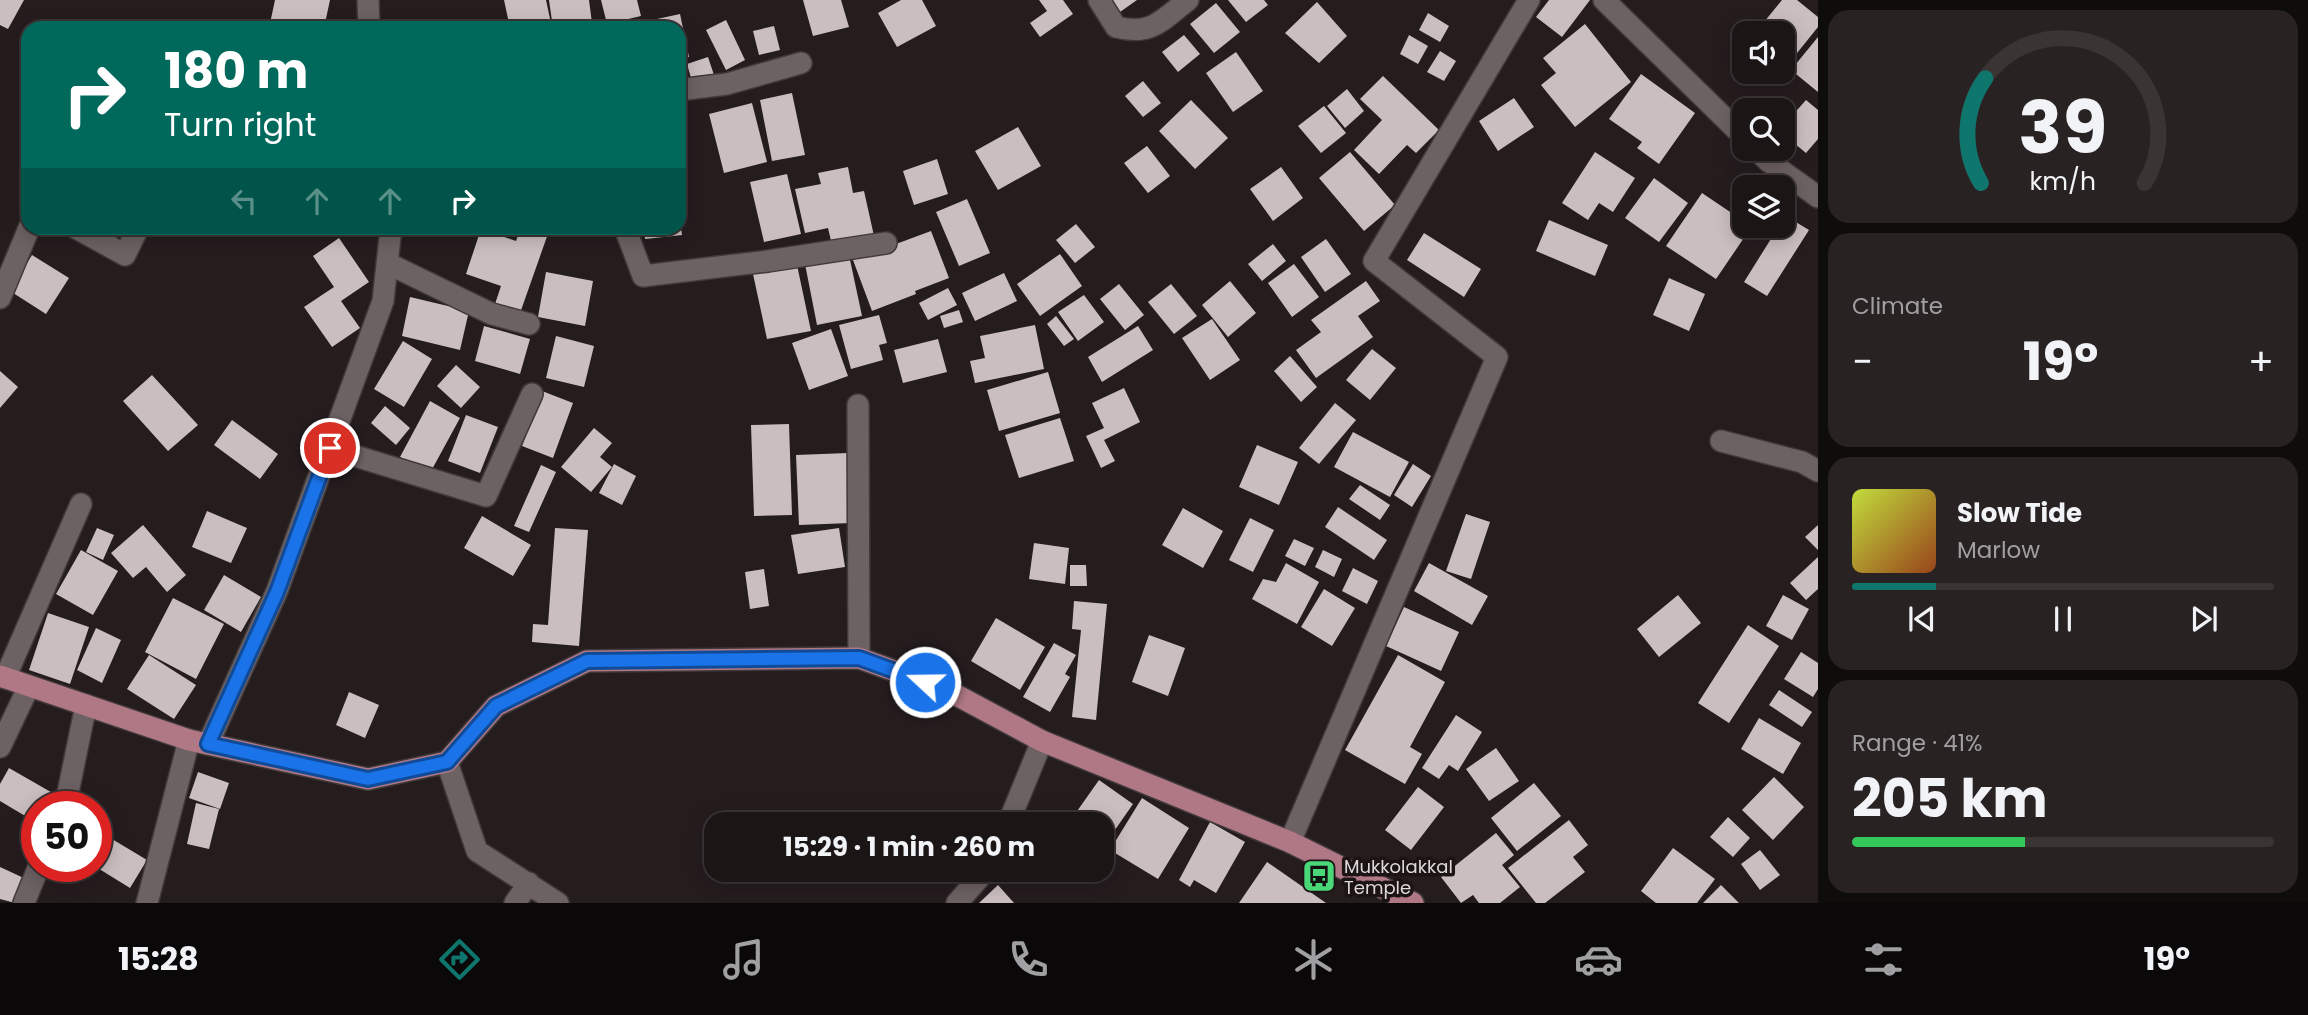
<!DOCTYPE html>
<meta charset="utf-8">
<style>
:root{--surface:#1c1516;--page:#292223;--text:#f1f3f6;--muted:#a09fa1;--line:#3a3435;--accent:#0f766e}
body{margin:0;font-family:Poppins,sans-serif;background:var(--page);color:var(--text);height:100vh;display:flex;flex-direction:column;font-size:26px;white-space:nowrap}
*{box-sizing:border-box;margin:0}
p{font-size:23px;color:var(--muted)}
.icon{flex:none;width:38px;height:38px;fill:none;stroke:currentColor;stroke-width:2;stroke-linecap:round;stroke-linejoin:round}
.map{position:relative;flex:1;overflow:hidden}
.side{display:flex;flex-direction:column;gap:10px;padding:10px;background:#0f0c0c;width:490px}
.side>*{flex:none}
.guide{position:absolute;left:21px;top:21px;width:665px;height:214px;border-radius:21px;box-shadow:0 4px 18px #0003,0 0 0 2px var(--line);background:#00695c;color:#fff;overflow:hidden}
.controls{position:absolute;left:1732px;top:21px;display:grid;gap:14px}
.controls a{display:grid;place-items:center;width:63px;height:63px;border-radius:14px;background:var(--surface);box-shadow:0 4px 18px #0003,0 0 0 2px var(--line);font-size:35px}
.speed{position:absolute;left:21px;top:791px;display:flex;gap:14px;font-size:35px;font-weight:700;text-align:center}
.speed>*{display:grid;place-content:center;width:91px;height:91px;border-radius:50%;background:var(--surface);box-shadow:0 4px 18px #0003,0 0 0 2px var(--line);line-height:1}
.speed .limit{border:10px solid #d22;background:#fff;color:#111}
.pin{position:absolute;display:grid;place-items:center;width:60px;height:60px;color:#fff;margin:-30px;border:4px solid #fff;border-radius:50%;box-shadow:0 2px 7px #0007}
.me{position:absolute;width:77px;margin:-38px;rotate:291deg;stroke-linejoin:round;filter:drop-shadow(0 0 5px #0008)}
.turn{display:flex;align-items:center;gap:24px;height:147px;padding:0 28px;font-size:32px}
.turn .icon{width:91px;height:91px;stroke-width:2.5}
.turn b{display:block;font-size:49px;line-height:60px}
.lanes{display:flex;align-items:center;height:66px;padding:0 28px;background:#0003;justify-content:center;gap:35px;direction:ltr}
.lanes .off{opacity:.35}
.big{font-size:52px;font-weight:700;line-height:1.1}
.side .card{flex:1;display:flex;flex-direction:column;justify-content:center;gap:10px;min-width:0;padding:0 24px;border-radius:21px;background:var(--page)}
.side .dial{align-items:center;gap:0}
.dial svg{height:182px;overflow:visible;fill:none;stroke:var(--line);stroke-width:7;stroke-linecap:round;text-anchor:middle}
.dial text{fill:var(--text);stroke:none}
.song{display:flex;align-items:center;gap:21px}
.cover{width:84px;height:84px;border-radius:10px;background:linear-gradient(135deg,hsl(70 70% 55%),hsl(20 70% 35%))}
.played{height:7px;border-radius:4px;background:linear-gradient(90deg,var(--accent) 20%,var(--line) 20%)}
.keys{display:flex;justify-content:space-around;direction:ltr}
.heat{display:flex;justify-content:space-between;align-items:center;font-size:38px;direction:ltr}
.charge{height:10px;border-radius:5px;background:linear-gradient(90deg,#34c759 41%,var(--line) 0)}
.trip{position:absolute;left:704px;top:812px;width:410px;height:70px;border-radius:21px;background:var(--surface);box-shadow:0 4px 18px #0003,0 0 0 2px var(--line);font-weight:700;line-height:70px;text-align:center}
.tab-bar{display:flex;height:112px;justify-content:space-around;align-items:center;background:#0b0809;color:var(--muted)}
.tab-bar .icon{width:49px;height:49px}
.tab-bar .active{color:var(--accent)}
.tab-bar b{font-size:32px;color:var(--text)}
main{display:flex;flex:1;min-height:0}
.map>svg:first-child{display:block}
</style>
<main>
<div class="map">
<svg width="1818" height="903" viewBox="0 0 1818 903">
<rect width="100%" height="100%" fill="#251c1e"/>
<path fill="#cbbec1" d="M0 0H24L8 29 0 25Z
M275 0H330L324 28H269Z
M504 0H546L552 28H510Z
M549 0H589L592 23 553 28Z
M601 0H637L641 16 607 24Z
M803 0H841L849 27 813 36Z
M901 0H922L936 26 897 47 878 13Z
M1039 0H1063L1073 14 1040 37 1030 23 1047 11Z
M1111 0H1137L1120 12Z
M1228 0H1264L1268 5 1246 22Z
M1549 0H1590L1562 37 1536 17Z
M1782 0H1797L1818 17V27L1785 68 1783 33H1755Z
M1317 2 1347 36 1319 63 1285 33Z
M1216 3 1240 32 1214 53 1190 24Z
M1428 13 1449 26 1440 42 1419 30Z
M680 14 689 57 679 59V28H626L625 26Z
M726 20 745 60 726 70 706 30Z
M1585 24 1631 82 1575 127 1541 85 1556 73 1543 58Z
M774 26 780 50 759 55 753 31Z
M1184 35 1200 54 1178 72 1162 52Z
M1409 35 1428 46 1418 64 1400 54Z
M1818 37V92L1791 70Z
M1440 51 1456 61 1444 81 1427 72Z
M1236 52 1263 91 1233 112 1206 73Z
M708 57 715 78 693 85 687 64Z
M1641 74 1695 113 1659 164 1637 148 1642 142 1609 119Z
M1383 76 1439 130 1416 153 1407 145 1379 174 1354 150 1382 120 1360 99Z
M1143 81 1161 103 1143 117 1125 96Z
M1347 89 1364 111 1345 128 1327 106Z
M792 93 805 155 772 161 760 100Z
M1514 98 1534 127 1498 151 1479 121Z
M1191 100 1228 138 1195 169 1159 131Z
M1806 100 1818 110V139L1806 153 1783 134V126Z
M752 103 767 162 724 173 709 114Z
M1324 106 1346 133 1321 153 1298 126Z
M1018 127 1041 166 998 190 975 151Z
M1147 146 1170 176 1148 193 1124 163Z
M1350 152 1395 205 1364 231 1319 178Z
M1595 152 1635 178 1613 212 1599 203 1588 220 1562 203Z
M937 159 948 194 914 205 903 171Z
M848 167 853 193 864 191 874 236 832 245 828 228 805 233 795 189 821 184 818 173Z
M1281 167 1303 198 1273 221 1250 189Z
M787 174 801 234 764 242 750 182Z
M1654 178 1688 203 1659 242 1625 218Z
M1702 193 1745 222V226H1752L1716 279 1666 246Z
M967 199 990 253 959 266 936 212Z
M1786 216 1809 230 1767 296 1744 282 1779 226H1783Z
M1549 220 1608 245 1595 276 1536 251Z
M1076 224 1095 247 1075 263 1056 240Z
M521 228H550L519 316 494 307 501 286 466 274 481 229 516 241Z
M644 228H681L682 235 645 239Z
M931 231 949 278 915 291 916 294 872 311 853 260Z
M1424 233 1481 269 1464 297 1407 260Z
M339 238 369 282 341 301 360 328 332 347 304 307 334 287 313 256Z
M1326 239 1351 274 1325 292 1301 257Z
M1273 244 1286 261 1262 281 1248 264Z
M1060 254 1082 286 1040 316 1017 284Z
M32 255 69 278 46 314 10 291Z
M849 255 862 316 817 325 805 264Z
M1294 264 1319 297 1292 317 1268 283Z
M797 265 811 331 767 339 753 274Z
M546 272 593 281 585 326 538 317Z
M1004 273 1017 301 975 321 962 293Z
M1669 278 1705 294 1689 331 1653 315Z
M1230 281 1256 313 1228 337 1202 305Z
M1366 281 1380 301 1358 316 1373 337 1316 378 1296 350 1321 332 1311 320Z
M1119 284 1144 315 1125 330 1100 299Z
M1171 284 1197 316 1174 334 1148 302Z
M948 288 957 305 928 320 919 303Z
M1084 295 1104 322 1078 341 1058 312Z
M410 297 469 311 460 350 402 336Z
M959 310 963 322 944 328 940 316Z
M879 315 887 343 879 345 883 360 851 369 839 325Z
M1056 316 1074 339 1064 346 1047 324Z
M1212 319 1240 360 1210 380 1182 338Z
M1035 325 1044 369 975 383 970 361 985 358 980 336Z
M484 326 530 339 520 374 475 361Z
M1138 326 1153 350 1102 382 1088 357Z
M831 329 848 376 809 390 792 343Z
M556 336 594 346 584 387 546 378Z
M938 339 947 372 903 383 894 350Z
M403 341 432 359 404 407 374 389Z
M1372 349 1396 368 1370 400 1346 380Z
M1290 356 1317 387 1301 402 1274 371Z
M456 365 480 387 461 408 437 386Z
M0 371 18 387 0 408Z
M1048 372 1060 413 999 431 987 390Z
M152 375 198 425 168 451 123 401Z
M1124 388 1140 422 1104 440 1115 461 1101 468 1086 436 1104 428 1092 403Z
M542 391 573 403 553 458 522 446Z
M430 401 460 418 430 473 400 457Z
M1335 403 1356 420 1319 464 1299 448Z
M385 406 410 428 396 445 371 423Z
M466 415 498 427 480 473 448 461Z
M1060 418 1074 461 1019 478 1005 435Z
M232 420 278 454 260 479 214 445Z
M789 424 792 515 754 516 751 425Z
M594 428 612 443 600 457 612 467 591 492 561 467Z
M1353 432 1409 462 1390 497 1334 467Z
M1257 445 1298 462 1279 505 1239 487Z
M848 453 851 523 799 525 796 455Z
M614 464 636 476 622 505 599 493Z
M1413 464 1431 476 1412 507 1394 495Z
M541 465 556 472 529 532 514 526Z
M1360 485 1390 505 1380 520 1349 499Z
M1338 507 1387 540 1374 560 1325 527Z
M1183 508 1223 531 1203 568 1162 545Z
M207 511 247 528 231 563 192 547Z
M1466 514 1490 522 1471 579 1446 571Z
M482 516 531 545 513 576 464 548Z
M1250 518 1274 530 1253 572 1229 560Z
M143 525 186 575 167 592 146 567 133 578 111 553Z
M1818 525V550L1805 537Z
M97 528 114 535 103 560 86 552Z
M555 528 588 530 579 646 532 642 533 624 548 625Z
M839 528 845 567 798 574 791 535Z
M1294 539 1314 548 1305 566 1285 556Z
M1034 543 1069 548 1065 584 1029 579Z
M81 550 118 571 93 615 56 594Z
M1323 550 1342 559 1334 577 1315 567Z
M1818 557V589L1806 600 1790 583Z
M1286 563 1319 582 1297 624 1252 599 1263 579 1276 582Z
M1429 563 1488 596 1472 625 1414 591Z
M1070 565H1086L1087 586H1070Z
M1353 568 1378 581 1367 604 1342 591Z
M764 569 769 606 750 609 745 572Z
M224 575 261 597 241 632 204 610Z
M1324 589 1355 608 1332 646 1301 627Z
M1678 595 1701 623 1659 657 1637 629Z
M1783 595 1809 609 1792 640 1766 626Z
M173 598 224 624 196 679 145 652Z
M1074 601 1107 604 1096 720 1072 717 1081 630 1072 629Z
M1404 607 1459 632 1441 671 1386 646Z
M48 613 89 627 70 684 29 670Z
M996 618 1045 647 1020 690 971 661Z
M1748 625 1779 646 1729 723 1698 703Z
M96 628 121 640 102 683 77 670Z
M1149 635 1185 648 1168 696 1132 682Z
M1054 643 1076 655 1065 674 1070 677 1050 712 1023 697Z
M1801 652 1818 663V689L1813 697 1784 679Z
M149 655 196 685 174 719 127 689Z
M1398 655 1445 682 1410 747 1422 754 1405 784 1345 750Z
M1779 690 1812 712 1802 727 1769 705Z
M349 692 379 705 365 738 336 725Z
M1456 715 1482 732 1458 771 1449 765 1439 779 1422 768Z
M1759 718 1801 743 1783 774 1741 749Z
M1496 748 1519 781 1489 801 1466 769Z
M9 768 63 799 58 807H37V823L0 801V784Z
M198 772 229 783 220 809 189 798Z
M1774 777 1804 807 1773 840 1742 810Z
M1099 780 1133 804 1101 850V824H1068Z
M1534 783 1561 816 1517 851 1491 818Z
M1418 787 1444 807 1411 850 1385 830Z
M1142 798 1189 828 1158 879 1110 850Z
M196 803 219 809 209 849 187 844Z
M1728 817 1750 838 1733 857 1710 837Z
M1569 820 1588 845 1573 857 1585 872 1545 903H1536L1508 868Z
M1210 822 1245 842 1216 893 1194 880 1190 887 1179 880Z
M1496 833 1514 855 1502 865 1520 887 1500 903H1479L1473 895 1461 903 1441 877Z
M107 836 147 860 130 888 96 867V852Z
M1673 848 1715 879 1697 903H1656L1641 891Z
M1760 850 1780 875 1760 890 1741 864Z
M1267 862 1326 903H1239Z
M0 867 26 879 15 903 0 899Z
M998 885 1014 903H979Z
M1721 885 1739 903H1703Z"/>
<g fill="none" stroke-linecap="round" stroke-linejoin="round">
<defs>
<path id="minor" d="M368 0 369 28
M1099 0 1116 27C1151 36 1161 21 1188 0
M1604 0 1745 138
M679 90 727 84 801 63
M1756 149 1768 161 1818 197
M76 228 125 255 138 228
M625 228 643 276 768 261 886 243
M387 263 492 314 529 324
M0 298 29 228
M858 405 859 658
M1721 441 1802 462 1818 471
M329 448 486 496 532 394
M5 678 81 504
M208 744 277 591 383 301 391 228
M0 747 29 686
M447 762 477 851 558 903
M65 807 86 705
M1008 824 1042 741
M1290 842 1497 357 1374 261 1529 0
M24 903 39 866
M147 903 189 740
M515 903 529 883
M957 903 986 870"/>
<path id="major" d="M0 676 189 740 368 779 447 762 496 706 587 661 859 658 947 690 1042 741 1290 842 1413 903"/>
</defs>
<use href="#minor" stroke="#40393a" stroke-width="24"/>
<use href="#major" stroke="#40393a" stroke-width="24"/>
<use href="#minor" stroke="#6c6163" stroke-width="21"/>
<use href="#major" stroke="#b07885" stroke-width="21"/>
</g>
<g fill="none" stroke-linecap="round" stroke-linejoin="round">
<defs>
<path id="route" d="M330 448 277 592 208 744 368 779 447 762 496 706 587 661 859 658 925 682"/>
</defs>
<use href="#route" stroke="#114b97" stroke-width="18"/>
<use href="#route" stroke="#1a73e8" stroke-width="12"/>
</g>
<defs>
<symbol id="bus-square" viewBox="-11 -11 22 22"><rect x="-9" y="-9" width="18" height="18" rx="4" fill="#49d778" stroke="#1c1315"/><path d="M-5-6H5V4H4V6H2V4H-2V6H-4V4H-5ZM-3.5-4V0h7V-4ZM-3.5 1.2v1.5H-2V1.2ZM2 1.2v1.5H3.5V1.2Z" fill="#111"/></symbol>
</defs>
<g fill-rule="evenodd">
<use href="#bus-square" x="1300" y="857" width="38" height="38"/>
</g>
<g text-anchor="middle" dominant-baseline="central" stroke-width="7" stroke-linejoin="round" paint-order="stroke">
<g font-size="18" fill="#dfd9da" stroke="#1c1315" text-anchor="start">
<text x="1344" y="866">Mukkolakkal<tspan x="1344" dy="21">Temple</tspan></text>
</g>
</g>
</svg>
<div class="controls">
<a><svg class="icon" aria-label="sound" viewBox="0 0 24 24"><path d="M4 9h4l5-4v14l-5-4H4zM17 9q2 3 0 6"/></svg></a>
<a><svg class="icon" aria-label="search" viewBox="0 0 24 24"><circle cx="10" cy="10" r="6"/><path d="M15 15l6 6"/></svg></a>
<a><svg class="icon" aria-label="layers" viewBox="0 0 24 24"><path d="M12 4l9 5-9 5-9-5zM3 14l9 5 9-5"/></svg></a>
</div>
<div class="speed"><div class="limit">50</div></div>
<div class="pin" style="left:330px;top:448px;background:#d93025"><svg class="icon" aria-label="arrive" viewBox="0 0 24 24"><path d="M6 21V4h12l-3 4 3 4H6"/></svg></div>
<svg class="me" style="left:925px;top:682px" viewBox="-20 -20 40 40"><circle r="17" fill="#1a73e8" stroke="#fff" stroke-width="3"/><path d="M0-11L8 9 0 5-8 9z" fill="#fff"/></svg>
<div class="trip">15:29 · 1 min · 260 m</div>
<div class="guide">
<div class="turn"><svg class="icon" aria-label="right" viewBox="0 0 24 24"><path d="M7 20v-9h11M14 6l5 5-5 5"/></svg><div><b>180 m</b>Turn right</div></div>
<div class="lanes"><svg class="icon off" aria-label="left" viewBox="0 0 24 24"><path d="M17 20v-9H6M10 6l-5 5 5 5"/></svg><svg class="icon off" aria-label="ahead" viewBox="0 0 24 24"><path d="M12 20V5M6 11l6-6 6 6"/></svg><svg class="icon off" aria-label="ahead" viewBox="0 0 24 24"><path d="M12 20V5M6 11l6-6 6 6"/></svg><svg class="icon" aria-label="right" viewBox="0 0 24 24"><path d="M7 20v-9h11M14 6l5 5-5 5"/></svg></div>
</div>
</div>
<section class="side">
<div class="card dial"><svg viewBox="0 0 100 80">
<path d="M14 69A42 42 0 1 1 86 69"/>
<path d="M14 69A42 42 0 0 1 16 23" stroke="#0f766e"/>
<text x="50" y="56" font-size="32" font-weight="700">39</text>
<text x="50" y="72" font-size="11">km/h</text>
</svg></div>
<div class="card"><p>Climate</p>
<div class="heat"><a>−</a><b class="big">19°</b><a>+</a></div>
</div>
<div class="card">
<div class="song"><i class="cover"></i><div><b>Slow Tide</b><p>Marlow</p></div></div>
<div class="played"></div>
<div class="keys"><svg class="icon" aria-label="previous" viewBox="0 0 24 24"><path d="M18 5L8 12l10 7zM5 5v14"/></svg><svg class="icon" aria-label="pause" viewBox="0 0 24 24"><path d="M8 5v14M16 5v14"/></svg><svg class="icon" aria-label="next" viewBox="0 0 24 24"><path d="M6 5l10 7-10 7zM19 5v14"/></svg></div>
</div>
<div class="card"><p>Range · 41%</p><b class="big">205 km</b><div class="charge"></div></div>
</section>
</main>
<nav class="tab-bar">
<b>15:28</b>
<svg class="icon active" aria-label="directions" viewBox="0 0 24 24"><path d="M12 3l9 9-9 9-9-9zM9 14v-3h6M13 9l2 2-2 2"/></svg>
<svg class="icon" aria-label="music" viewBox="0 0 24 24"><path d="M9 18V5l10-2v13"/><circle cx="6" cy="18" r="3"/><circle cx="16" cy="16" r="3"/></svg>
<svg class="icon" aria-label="phone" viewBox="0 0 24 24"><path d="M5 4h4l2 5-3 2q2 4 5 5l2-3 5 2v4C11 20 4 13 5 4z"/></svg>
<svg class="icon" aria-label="climate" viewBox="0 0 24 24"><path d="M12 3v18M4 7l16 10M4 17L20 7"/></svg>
<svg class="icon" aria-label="car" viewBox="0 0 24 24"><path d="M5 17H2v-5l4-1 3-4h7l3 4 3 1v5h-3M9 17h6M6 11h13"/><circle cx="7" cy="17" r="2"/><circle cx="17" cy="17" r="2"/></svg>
<svg class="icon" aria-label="filters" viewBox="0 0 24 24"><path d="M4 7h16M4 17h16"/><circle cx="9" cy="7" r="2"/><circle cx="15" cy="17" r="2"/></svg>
<b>19°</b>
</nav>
